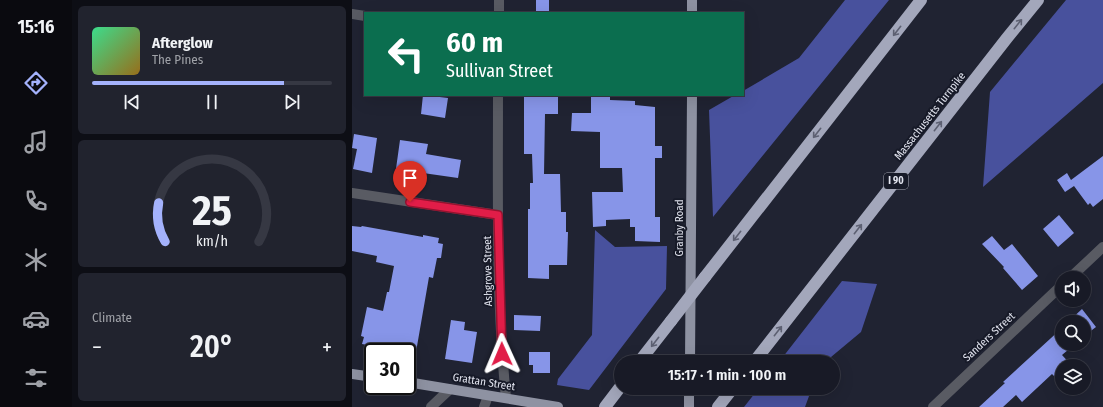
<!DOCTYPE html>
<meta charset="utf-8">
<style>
:root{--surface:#181a26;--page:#21232e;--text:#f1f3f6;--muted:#9fa1a7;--line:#363843;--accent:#a4b2fc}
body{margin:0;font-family:"Fira Sans Condensed",sans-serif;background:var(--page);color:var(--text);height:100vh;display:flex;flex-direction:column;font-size:15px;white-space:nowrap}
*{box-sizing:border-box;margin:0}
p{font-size:13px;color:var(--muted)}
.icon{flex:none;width:22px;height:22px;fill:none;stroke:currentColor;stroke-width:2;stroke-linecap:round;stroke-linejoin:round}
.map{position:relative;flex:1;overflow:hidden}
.sheet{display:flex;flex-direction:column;gap:6px;padding:6px;background:#0d0e15;width:280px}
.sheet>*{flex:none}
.guide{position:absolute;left:12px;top:12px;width:380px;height:84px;border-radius:0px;box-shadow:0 4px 16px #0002,0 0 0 1px var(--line);background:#0b6e4f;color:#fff;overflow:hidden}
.fabs{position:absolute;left:703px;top:271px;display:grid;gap:8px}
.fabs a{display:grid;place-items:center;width:36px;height:36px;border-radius:50%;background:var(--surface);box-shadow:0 4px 16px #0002,0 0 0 1px var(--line);font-size:20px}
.speed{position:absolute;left:12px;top:343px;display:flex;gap:8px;font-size:20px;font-weight:700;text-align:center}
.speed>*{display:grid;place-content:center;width:52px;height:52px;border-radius:50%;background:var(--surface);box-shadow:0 4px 16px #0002,0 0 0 1px var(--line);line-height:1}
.speed .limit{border:2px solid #111;border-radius:6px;background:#fff;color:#111}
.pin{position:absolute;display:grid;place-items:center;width:34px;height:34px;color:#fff;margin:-41px -17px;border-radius:50% 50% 50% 0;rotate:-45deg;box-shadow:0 0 4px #0007}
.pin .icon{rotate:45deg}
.me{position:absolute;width:44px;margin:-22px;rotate:359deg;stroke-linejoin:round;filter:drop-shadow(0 0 3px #0008)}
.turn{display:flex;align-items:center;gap:14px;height:84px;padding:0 16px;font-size:18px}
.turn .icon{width:52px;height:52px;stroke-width:2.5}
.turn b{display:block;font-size:28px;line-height:34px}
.big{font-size:30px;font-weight:600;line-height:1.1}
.sheet .tile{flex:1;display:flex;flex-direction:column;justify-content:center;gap:6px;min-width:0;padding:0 14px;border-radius:6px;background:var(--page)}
.sheet .dial{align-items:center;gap:0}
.dial svg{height:104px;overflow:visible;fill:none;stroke:var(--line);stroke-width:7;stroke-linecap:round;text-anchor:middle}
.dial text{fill:var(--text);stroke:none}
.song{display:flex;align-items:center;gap:12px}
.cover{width:48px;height:48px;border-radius:6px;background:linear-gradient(135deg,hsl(150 70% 55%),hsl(40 70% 35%))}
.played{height:4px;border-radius:2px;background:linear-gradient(90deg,var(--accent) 80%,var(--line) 80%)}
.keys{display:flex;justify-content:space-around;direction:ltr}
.heat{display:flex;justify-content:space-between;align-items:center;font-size:22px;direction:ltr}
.trip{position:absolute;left:262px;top:355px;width:226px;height:40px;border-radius:20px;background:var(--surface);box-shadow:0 4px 16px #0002,0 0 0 1px var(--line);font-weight:600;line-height:40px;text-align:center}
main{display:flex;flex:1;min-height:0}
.dock{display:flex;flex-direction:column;width:72px;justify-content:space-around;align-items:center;background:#0a0a0f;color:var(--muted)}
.dock .icon{width:28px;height:28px}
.dock .current{color:var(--accent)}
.dock b{font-size:18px;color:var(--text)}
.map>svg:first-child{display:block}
</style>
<main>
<nav class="dock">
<b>15:16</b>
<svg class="icon current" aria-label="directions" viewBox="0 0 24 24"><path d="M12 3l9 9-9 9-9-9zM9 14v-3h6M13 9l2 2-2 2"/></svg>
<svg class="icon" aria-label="music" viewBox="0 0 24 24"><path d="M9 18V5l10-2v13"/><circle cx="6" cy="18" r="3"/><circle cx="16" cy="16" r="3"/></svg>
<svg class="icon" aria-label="phone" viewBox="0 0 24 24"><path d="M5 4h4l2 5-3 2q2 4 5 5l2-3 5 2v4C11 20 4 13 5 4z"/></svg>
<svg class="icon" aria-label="climate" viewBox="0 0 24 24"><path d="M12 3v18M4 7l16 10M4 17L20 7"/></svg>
<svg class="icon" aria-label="car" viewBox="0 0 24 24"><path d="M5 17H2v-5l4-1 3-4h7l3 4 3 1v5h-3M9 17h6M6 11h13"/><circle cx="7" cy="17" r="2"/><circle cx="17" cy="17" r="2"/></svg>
<svg class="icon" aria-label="filters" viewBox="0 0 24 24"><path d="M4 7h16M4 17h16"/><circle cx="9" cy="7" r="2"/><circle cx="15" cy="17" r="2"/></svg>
</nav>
<section class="sheet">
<div class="tile">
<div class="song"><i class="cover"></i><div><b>Afterglow</b><p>The Pines</p></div></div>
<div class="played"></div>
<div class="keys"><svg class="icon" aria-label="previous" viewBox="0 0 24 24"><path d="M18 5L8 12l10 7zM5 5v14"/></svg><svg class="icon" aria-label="pause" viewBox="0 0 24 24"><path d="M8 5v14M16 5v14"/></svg><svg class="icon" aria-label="next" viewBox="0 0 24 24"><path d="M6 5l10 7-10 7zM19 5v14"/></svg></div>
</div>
<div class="tile dial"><svg viewBox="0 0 100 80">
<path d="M14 69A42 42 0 1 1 86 69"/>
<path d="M14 69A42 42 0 0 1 9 39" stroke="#a4b2fc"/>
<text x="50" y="56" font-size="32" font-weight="700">25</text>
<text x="50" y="72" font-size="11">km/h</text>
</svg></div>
<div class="tile"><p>Climate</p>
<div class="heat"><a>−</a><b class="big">20°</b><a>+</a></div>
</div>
</section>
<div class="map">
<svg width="751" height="407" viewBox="0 0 751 407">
<rect width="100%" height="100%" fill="#202332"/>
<path fill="#48519d" d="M493 0H537L361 217 357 110 383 95H391V91L447 58Z
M714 0H751V83L631 187 638 92Z
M243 230 263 247 315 246 314 289 237 390 205 385 206 379 240 335Z
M490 281 525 284 509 332 473 362H427Z
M407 388H460L453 407H392Z"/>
<path fill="#8795e8" d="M184 0H197V13L184 12Z
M71 95 96 98 93 118 69 114Z
M172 95H206V114H193L192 174H208L209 212H214V232H216L215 265H197V279L176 278V209H178V183H181L180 154H172Z
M239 95H258V100L283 101V105L303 107V146H310V158H303V217H308V242L283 241V227H278V219L254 220V226L241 227 240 192H271L270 168H248V132L219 131 220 113H239Z
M2 134 25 138 20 173 1 169 5 149 0 148Z
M48 140 76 144 74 154 109 160 106 178 64 172 63 179 43 176Z
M751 156V199L741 207 738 203 736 205 722 186 713 192 705 180 715 173 719 180Z
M707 215 722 233 706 247 691 229Z
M0 226 9 227 10 226 71 237V235L87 238 86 243 91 244 89 258H85L81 278 77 277 64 352H51L10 344 12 337 9 336 15 307 31 311 35 292H37L42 266 24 262 25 256 0 251Z
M640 236 652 250 660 244 686 276 670 290 651 268 652 267 630 244Z
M730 309 744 327 732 336V322H716Z
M162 315 189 316 188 331 162 330Z
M99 320 113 322 112 330 125 332 120 363 93 359Z
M710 328V344H723L710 355 720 366H710V369L702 376 700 374 670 402 664 395 651 407H627L653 383 651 382Z
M177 352H198V373H181V365H177Z"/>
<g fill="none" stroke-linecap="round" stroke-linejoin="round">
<path stroke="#595b63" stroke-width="10" d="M147 0V13
M0 14 13 16
M146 95C146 196 144 298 154 398
M0 193 146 215
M718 278 751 247
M79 407 98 389
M132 407 136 396
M581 407 710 285"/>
<path stroke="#8e92a2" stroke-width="10" d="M340 0V13
M338 362 340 95
M0 374 21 377
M55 382 206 407
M337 407V388"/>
<path stroke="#a3a7bb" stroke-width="12" d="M353 277 569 0
M287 362 319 321
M402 362 655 38 686 0
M253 407 269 386
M366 407 381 388"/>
<path stroke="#a3a7bb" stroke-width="12" d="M319 321 353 277"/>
</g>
<defs><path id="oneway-shaft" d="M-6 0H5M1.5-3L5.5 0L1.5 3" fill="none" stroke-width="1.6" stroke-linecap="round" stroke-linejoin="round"/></defs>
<g stroke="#5d6072">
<use href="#oneway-shaft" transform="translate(666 24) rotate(-51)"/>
<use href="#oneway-shaft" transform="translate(545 31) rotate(128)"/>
<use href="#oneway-shaft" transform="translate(586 126) rotate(-52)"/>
<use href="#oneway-shaft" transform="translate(465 133) rotate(128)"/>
<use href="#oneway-shaft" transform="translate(506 229) rotate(-52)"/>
<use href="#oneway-shaft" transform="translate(385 236) rotate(128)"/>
<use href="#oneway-shaft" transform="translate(426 331) rotate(-52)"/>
<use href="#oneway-shaft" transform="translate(303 342) rotate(128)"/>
</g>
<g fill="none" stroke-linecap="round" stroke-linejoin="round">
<defs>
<path id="route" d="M58 202 146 215 150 354"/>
</defs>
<use href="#route" stroke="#92132f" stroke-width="10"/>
<use href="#route" stroke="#e11d48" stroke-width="7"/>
</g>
<g text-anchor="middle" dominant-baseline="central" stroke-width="4" stroke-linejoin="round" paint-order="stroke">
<rect fill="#171a28" stroke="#a5a7b3" stroke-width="1" x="532" y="173" width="24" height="16" rx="3"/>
<g font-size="10" font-weight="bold" fill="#e2e4ef">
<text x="544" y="181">I 90</text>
</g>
<g font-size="11" fill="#e2e4ef" stroke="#171a28">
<text transform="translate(578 116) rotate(-52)">Massachusetts Turnpike</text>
<text transform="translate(327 228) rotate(-90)">Granby Road</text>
<text transform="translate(136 271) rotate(-91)">Ashgrove Street</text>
<text transform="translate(637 337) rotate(-43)">Sanders Street</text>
<text transform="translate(132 382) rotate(9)">Grattan Street</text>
</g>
</g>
</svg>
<div class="fabs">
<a><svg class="icon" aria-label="sound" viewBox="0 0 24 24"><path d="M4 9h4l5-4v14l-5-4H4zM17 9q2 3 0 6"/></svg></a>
<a><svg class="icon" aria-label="search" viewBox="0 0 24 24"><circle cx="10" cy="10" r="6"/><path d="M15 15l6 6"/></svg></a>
<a><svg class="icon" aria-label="layers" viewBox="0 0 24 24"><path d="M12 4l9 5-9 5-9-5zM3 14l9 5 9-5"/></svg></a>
</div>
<div class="speed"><div class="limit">30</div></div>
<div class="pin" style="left:58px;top:202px;background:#d93025"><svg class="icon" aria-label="arrive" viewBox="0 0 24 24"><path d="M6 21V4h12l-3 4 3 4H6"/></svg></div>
<svg class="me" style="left:150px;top:354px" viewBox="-20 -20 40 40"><path d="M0-17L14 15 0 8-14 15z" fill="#e11d48" stroke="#fff" stroke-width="4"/></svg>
<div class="trip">15:17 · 1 min · 100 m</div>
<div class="guide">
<div class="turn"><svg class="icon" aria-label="left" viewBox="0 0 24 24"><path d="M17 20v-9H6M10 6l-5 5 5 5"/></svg><div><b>60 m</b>Sullivan Street</div></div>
</div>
</div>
</main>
